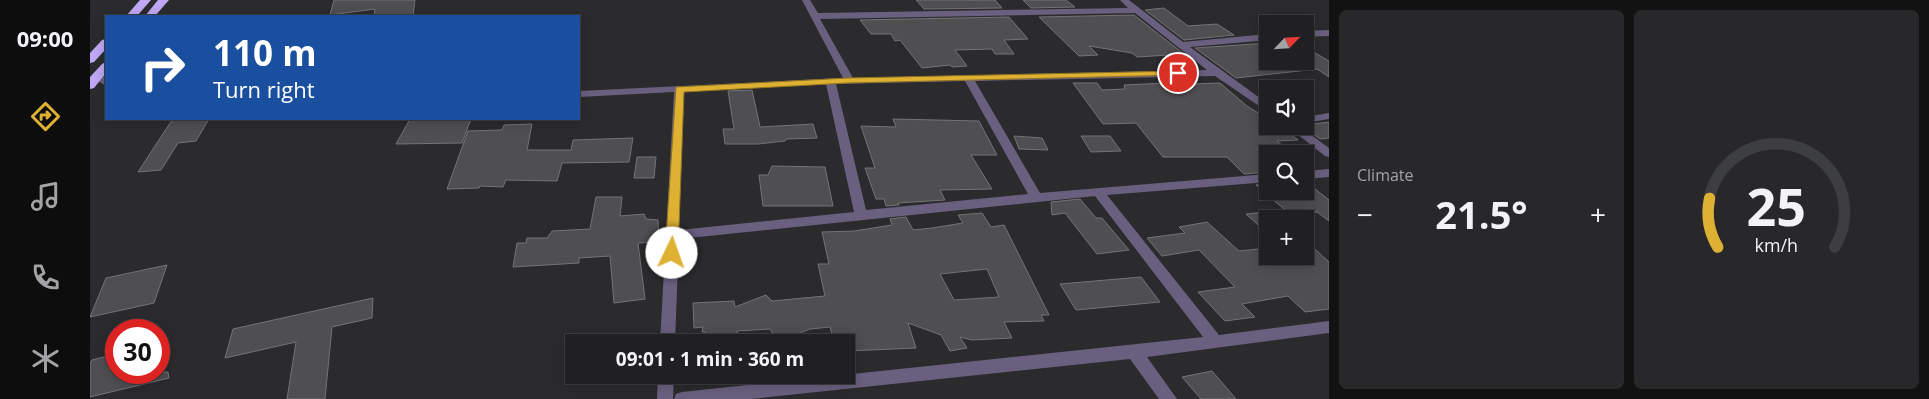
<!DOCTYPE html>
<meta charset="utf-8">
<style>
:root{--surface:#202022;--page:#28282a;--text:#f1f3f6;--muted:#a2a3a5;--line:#3d3e40;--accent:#deb133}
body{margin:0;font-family:"Open Sans",sans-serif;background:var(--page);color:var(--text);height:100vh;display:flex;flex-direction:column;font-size:19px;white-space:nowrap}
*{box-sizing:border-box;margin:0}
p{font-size:16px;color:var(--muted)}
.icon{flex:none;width:28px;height:28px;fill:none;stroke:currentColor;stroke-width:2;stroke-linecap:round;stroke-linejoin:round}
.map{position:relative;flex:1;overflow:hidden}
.sheet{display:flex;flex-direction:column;gap:10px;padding:10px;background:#121213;width:600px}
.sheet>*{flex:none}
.hud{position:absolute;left:15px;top:15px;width:475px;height:105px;border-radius:0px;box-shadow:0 2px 12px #0003,0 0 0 1px var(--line);background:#1a4fa0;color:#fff;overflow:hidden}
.needle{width:32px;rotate:65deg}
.tools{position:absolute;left:1169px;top:15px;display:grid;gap:10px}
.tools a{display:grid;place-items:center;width:55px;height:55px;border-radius:0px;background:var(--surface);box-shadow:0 2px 12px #0003,0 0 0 1px var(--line);font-size:25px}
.speed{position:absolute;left:15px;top:319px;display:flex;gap:10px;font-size:25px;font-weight:700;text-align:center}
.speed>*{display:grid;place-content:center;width:65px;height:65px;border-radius:50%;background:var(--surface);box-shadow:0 2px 12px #0003,0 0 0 1px var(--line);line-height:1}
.speed .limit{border:8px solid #d22;background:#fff;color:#111}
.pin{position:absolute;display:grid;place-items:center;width:42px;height:42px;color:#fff;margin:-21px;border:2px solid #fff;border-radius:50%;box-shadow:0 1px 5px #0007}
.me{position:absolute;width:55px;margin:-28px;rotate:3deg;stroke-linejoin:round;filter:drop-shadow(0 0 4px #0008)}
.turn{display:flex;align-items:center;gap:18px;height:105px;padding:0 25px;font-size:22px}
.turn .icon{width:65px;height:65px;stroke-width:2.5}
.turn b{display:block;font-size:35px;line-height:42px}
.big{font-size:38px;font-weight:700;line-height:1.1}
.sheet .widget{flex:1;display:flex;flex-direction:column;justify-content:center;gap:8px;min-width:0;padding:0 18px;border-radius:8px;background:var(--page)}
.sheet .dial{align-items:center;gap:0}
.dial svg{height:130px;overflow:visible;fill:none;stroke:var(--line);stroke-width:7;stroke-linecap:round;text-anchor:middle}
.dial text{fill:var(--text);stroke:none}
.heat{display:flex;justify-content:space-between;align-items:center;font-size:28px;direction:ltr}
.sheet .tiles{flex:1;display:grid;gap:10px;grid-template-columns:repeat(2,1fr)}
.trip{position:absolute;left:475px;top:334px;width:290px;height:50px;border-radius:0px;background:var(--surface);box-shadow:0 2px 12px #0003,0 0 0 1px var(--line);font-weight:700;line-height:50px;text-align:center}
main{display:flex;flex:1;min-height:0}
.tab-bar{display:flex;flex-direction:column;width:90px;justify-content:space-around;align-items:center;background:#0d0d0e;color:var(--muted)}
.tab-bar .icon{width:35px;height:35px}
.tab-bar .active{color:var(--accent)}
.tab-bar b{font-size:22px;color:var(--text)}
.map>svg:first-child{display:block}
</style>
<main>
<nav class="tab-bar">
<b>09:00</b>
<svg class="icon active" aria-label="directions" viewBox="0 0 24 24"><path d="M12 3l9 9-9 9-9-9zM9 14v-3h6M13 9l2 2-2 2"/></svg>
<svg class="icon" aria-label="music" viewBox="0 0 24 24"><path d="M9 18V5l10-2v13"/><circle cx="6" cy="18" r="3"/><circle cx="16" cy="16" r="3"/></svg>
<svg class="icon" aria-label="phone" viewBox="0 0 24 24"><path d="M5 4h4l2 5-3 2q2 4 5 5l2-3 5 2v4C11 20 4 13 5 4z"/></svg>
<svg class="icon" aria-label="climate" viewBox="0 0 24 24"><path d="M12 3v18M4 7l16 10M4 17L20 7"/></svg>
</nav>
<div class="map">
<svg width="1239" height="399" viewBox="0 0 1239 399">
<rect width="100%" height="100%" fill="#2b2b2d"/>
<path fill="#4f4e51" stroke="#747376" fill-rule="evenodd" d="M244 0H325L323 16H284L285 9 240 15Z
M826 0H905L912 8 834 9Z
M933 0H976L985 7 941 8Z
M1074 8 1098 26 1127 24 1144 35 1094 40 1055 10Z
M1044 15 1094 54 1047 57 1042 53 999 46 1008 55 989 56 949 17Z
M919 17 938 39 914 40 924 54H905L902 49 865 50 877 66 862 67 860 65 832 68 810 40 805 41 801 34H781L770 20Z
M1178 43V61H1215V47L1239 61V77L1227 69 1146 78 1105 48Z
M1098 82 1100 84 1130 83 1157 106 1178 119V126L1192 127 1208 140 1187 141 1202 154H1178V172L1154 174 1137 157H1073L1046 123 1013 124 983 83H1007L1012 90 1035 89 1034 85Z
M662 90 670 127 723 124 727 138 696 139 695 141 668 144H635L633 129H644L638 91Z
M97 119H119L106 141 88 143 71 170 48 172 82 120Z
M320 119H381L372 143 306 144Z
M803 119 889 121 907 155H881L902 189 850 190 855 200 808 203 809 205 796 206 794 199H786L775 168H785L771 126 806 127Z
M1239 122V138L1230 139 1215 128V125Z
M442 124 437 150H481L483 140 543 138 539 162 472 163 467 181 416 180 413 187 390 186 389 188 357 189 378 131 412 130 414 125Z
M924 136 952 138 958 150 929 149Z
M991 136H1020L1031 151 1001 152Z
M547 157H566L564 178H544Z
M682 166 735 167 743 206H673L669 175H678Z
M1215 181 1239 200V221L1227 212 1201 215 1166 185 1178 184V191H1215Z
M506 197H532L530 216 554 214 556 219 568 220 569 242 548 243 555 299 524 303 520 256 489 258V263L423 267 427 243H436L437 238H457L462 231 500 229Z
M990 199 1006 218H1012L1039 250 1007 254 975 213 962 215 961 202Z
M1178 212V234L1156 214Z
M892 213 901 227 914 225 959 315H951L954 321 914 322 922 338 882 340 870 337 877 348 860 351 851 335 818 323 826 348 756 351V342H744L740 327 720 329 688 342 680 329 647 331 649 342H616L615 332H612L613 327 604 328 603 303 644 301 645 307 676 295 682 301 735 296 728 264H739L732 232 764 231 802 225 800 219 816 217 823 230 842 228 873 223 868 215ZM897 269 909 297 864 300 850 274Z
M1117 222 1149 251 1178 248V256H1215V240L1239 262V309L1215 312 1198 296 1152 304 1165 317 1135 321 1108 292 1145 287 1109 250 1072 256 1057 238 1095 233 1089 227Z
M77 265 64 303 0 317 16 278Z
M1051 277 1070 302 986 310 970 284Z
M283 298 282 318 242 327 235 399H197L206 342 135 358 143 329Z
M26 354V372H78L79 378 0 397V364L2 360Z
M1122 371 1146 399H1111L1092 377Z"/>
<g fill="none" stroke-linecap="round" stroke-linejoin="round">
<path fill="#69607f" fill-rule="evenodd" d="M712 0H720L728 13 1038 8 1030 0H1039L1093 42 1178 34V40L1100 47 1178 104V112L1125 76 885 81 950 193 1178 174V182L1017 195 1129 335 1239 321V333L1057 357 1087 399H1069L1040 359 661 399H584L586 394 592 392 1113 337 1005 196 589 239 585 342H570L584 92 489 97V91L753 78ZM1045 13 1117 70 763 78 730 19ZM875 81 938 194 776 210 746 84ZM736 84 764 212 589 230 594 92Z
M1239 30V36L1215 37V31Z
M7 73 16 78V86L3 78V74Z
M1239 113V119L1215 123V117Z
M1197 126H1209L1239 148V157L1235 156Z
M1239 169V177L1215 179V171Z
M568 375H584L583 399H567Z"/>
<path fill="#c0a8f5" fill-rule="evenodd" d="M50 0H61L47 16H36Z
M68 0H79L65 16H55Z
M16 39V49L4 62 0 63V53L12 40Z
M16 62V73L4 88 0 89V77L12 64Z"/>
</g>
<path fill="#deb133" stroke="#907321" d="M1088 71H1092V75L758 83 594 92 588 253 586 256H577L575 253 586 87 758 78Z"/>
</svg>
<div class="tools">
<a><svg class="needle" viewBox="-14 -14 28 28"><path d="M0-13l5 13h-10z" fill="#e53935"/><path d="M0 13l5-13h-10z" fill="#a2a3a5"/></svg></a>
<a><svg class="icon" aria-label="sound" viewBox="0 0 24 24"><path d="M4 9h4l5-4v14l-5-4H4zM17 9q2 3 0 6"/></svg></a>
<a><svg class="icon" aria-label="search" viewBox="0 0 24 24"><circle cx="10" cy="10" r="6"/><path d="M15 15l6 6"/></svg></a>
<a>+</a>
</div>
<div class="speed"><div class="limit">30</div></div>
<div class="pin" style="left:1088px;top:73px;background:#d93025"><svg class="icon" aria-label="arrive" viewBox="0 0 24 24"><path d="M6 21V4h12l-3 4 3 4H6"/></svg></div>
<svg class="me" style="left:582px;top:253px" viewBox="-20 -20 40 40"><circle r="19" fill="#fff"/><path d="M0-13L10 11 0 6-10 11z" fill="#deb133"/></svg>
<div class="trip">09:01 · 1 min · 360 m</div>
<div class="hud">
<div class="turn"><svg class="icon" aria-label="right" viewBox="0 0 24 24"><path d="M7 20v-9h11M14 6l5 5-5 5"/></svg><div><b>110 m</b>Turn right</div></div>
</div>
</div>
<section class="sheet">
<div class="tiles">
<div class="widget"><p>Climate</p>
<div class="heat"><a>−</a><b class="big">21.5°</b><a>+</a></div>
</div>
<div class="widget dial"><svg viewBox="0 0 100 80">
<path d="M14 69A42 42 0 1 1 86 69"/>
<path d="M14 69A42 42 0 0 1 9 39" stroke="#deb133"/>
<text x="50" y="56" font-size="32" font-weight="700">25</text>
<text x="50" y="72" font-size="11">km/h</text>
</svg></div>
</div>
</section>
</main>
